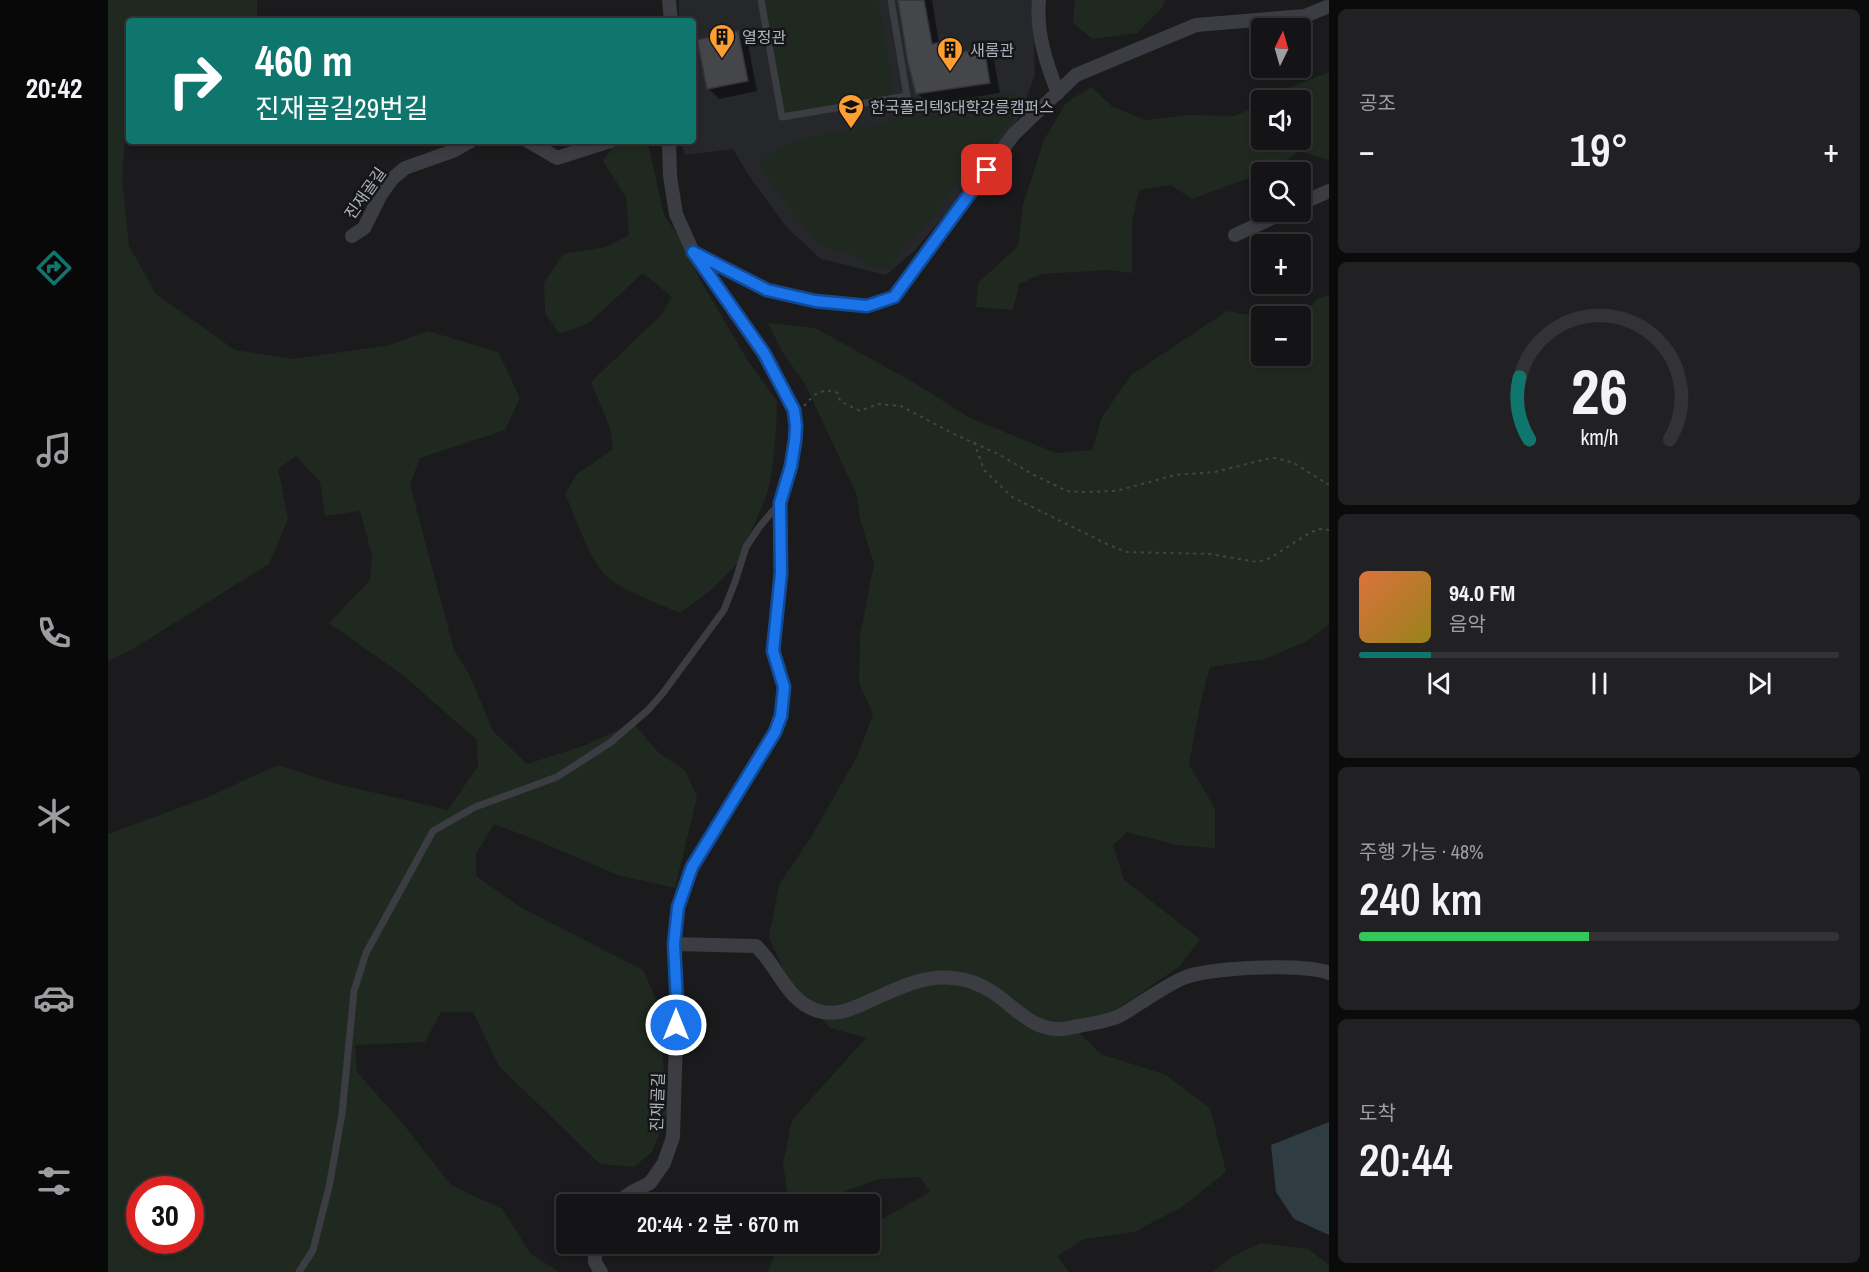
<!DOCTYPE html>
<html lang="ko">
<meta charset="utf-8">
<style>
:root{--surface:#141416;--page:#212123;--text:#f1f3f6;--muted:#9d9ea1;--line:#333335;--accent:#0f766e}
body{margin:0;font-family:"Archivo Narrow","Noto Sans KR",sans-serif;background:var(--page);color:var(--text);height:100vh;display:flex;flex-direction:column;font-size:22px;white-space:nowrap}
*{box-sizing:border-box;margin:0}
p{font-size:20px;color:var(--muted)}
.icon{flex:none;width:33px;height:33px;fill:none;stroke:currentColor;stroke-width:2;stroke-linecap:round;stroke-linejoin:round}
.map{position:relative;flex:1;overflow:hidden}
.drawer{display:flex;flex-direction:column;gap:9px;padding:9px;background:#0b0b0c;width:540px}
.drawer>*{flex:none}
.hud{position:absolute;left:18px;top:18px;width:570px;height:126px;border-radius:6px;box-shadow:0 3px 9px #0003,0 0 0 2px var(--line);background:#0f766e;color:#fff;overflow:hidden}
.needle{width:39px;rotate:5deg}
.fabs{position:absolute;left:1143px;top:18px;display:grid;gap:12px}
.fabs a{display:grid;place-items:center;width:60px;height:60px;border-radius:6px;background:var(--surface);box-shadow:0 3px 9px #0003,0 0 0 2px var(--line);font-size:30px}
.speed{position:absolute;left:18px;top:1176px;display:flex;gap:12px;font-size:30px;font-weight:700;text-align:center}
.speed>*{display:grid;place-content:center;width:78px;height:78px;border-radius:50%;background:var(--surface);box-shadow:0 3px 9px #0003,0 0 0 2px var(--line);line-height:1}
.speed .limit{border:9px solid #d22;background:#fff;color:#111}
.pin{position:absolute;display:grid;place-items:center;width:51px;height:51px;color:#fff;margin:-26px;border-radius:12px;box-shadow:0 3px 9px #0006}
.me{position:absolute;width:66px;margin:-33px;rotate:0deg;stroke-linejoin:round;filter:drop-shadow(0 0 4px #0008)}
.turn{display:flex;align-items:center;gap:21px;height:126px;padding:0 30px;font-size:27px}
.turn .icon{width:78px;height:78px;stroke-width:2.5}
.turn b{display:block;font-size:42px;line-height:51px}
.big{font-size:45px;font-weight:600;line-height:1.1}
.drawer .card{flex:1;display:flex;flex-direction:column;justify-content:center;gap:9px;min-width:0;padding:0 21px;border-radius:9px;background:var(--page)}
.drawer .dial{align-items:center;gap:0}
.dial svg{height:156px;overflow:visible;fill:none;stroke:var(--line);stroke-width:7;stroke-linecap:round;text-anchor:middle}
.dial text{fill:var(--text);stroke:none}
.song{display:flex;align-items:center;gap:18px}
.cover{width:72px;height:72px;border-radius:9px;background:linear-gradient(135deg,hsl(20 70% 55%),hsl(50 70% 35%))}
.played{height:6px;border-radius:3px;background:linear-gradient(90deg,var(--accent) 15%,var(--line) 15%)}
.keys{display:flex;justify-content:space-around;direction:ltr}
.heat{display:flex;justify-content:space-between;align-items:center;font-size:33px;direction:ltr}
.charge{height:9px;border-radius:4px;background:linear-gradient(90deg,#34c759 48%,var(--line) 0)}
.trip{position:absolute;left:448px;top:1194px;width:324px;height:60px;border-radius:6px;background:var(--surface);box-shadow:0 3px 9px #0003,0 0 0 2px var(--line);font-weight:600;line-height:60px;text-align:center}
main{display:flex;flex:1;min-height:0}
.tab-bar{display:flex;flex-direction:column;width:108px;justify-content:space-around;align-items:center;background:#080809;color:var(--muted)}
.tab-bar .icon{width:42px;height:42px}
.tab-bar .selected{color:var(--accent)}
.tab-bar b{font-size:27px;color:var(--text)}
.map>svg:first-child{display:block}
</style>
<main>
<nav class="tab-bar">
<b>20:42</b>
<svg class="icon selected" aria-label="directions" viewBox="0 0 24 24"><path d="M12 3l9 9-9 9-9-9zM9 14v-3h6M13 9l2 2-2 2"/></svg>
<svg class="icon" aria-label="music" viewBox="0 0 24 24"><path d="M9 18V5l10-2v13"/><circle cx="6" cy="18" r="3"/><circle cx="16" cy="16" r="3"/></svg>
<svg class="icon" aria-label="phone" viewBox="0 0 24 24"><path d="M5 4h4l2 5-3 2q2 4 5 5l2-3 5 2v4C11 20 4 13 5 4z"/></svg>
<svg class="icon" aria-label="climate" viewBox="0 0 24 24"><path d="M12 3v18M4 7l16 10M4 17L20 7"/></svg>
<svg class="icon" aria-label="car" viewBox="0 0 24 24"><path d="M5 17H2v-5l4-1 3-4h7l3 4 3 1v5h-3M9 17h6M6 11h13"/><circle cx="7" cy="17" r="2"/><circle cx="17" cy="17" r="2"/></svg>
<svg class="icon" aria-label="filters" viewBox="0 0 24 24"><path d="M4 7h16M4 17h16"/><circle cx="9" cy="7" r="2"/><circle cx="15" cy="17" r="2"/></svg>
</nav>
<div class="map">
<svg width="1221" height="1272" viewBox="0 0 1221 1272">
<rect width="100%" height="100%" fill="#1b1b1d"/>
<path fill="#26272b" d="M571 0H924L927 75 911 118 835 217 806 251 778 275 713 259 679 228 641 176 625 149 577 155 573 141H585V21H571Z"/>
<path fill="#202920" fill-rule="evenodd" d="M0 0H149V21H21V137L17 139 14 177 21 246 48 294 127 350 185 359 282 345 320 331 390 352 412 398 397 430 312 458 302 485 346 650 362 676 385 731 419 764 478 745 525 723 551 753 577 770 589 797 567 888 510 875 426 839 386 824 368 854V876L414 908 535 970 549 1001 560 1112 544 1152 526 1167 492 1164 391 1066 365 1012H333L317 1042 247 1045 249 1072 295 1124 343 1185 394 1209 423 1254 451 1272H0V834L98 798 170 765 221 782 340 810 370 766 369 740 296 676 221 623 262 580 264 555 252 511 217 516 212 482 188 456 170 469 180 519 161 564 28 647 0 661ZM32 1190H82V1240H32Z
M653 0H770L787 97 674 117Z
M967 0H1057L1054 8 1029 33 984 39 965 22Z
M1221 72V160L1192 151 1166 169 1084 199 1063 185 1031 190 1024 221V273L1001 270 934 274 911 284 905 310 868 307 870 283 910 246 915 205 936 140 958 103 983 87 1005 107 1037 120 1082 115 1127 116 1153 104 1154 140H1192V100H1159L1175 90Z
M898 94H912L913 106 892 135 846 187 825 218 793 248 782 269C760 270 762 264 744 255 738 251 729 252 722 249 704 241 662 182 650 164 682 132 731 135 772 124 794 117 815 106 838 101 857 96 877 95 898 94Z
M540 144 556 215 576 244 591 278 640 361 669 401 668 431 664 470 659 494 630 563 603 590 572 613C554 605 508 588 496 574 478 552 469 520 457 494L469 474 505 449 502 428 483 382 553 315 564 297 535 273 481 323 452 334 437 313 436 283 455 254 498 247 521 235 518 197 495 161 505 146Z
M1221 295V625L1197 642 1157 659 1102 667 1093 700 1081 764 1107 809V848L1068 845 1019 832 1005 845 1016 880 1092 939 1072 966 998 1017 967 1029 993 1054 1058 1075 1102 1108 1118 1172 1074 1207 1026 1232 976 1239 949 1256 961 1272H660L666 1256 703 1255 726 1244H762V1226L822 1192 812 1177 771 1179 724 1196 680 1195 675 1164 684 1120 758 1038 722 1028 684 988 661 937 671 885 703 837 750 755 765 714 751 683 752 636 766 564 752 519 748 493 697 384 675 353 660 323 707 328 805 382 862 418 948 453 984 450 994 417 1023 375 1119 311 1153 317 1154 356H1192L1193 317 1209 299Z
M1152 1243 1200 1249 1221 1265V1272H1105L1122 1258Z"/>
<path fill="#2f3d43" d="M1221 1122V1235L1186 1219 1168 1192 1163 1145Z"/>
<path fill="#0007" d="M791 0H824L831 44 843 42 853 54 875 50 886 60 892 93 820 104 809 93Z
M629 33 640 44 649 91 611 99 600 88Z"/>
<path fill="#45464a" stroke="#34353a" stroke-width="1.5" d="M790 0H816L824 44 843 40 845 54 876 48 882 83 808 94 800 63Z
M630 31 640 81 599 89 589 40Z"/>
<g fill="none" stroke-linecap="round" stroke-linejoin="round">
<path stroke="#41454a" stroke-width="2" stroke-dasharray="3 4.5" stroke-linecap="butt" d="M696 406 706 395 718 390 730 393 732 401 752 411 770 404 793 406 844 433 892 455 926 475 959 491 974 492 1008 491 1067 475 1107 472 1158 459 1168 458 1186 463 1221 485
M866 442 876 470 904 497 999 544 1018 552 1101 554 1150 562 1162 558 1203 532 1212 529 1221 530"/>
<path stroke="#3b3d43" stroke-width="7" d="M653 0 674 117 799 96 783 0
M191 1272 205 1250 221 1187 234 1114 246 991 258 953 325 831 367 807 449 777 503 742 540 710 555 693 616 610 627 582 638 547 652 526 670 505"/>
<path stroke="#3b3d43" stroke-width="14" d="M561 0 563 21
M931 0C928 33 938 63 950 93
M420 141 449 158 502 141
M1192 204 1221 191
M1127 235 1177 212
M244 236 256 228 273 194 284 179 297 168 345 151 363 141
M586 253 659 290 707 301 759 306 786 297 906 134 968 75 1088 25 1197 16 1221 6
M566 944 648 946C670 966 678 1001 710 1011 731 1017 747 1007 766 999 790 988 817 975 844 978 859 979 874 985 886 993 905 1006 923 1028 948 1029 955 1030 964 1027 971 1026 982 1024 995 1022 1006 1018 1013 1016 1020 1011 1026 1007 1041 998 1056 987 1073 979 1097 967 1197 963 1221 973
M507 1204 524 1192 542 1183 556 1163 565 1137 569 1003 566 944 570 907 584 867 667 732 673 716 676 687 665 651 673 573 672 503 683 466 687 441 688 426 686 410 655 353 585 252 568 214 562 176 561 141
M487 1244V1262L493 1272"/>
</g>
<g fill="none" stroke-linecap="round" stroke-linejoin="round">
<defs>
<path id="route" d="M568 1025 569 1003 566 944 570 907 584 867 667 732 673 716 676 687 665 651 673 573 672 503 683 466 687 441 688 426 686 410 656 353 585 252 659 290 707 301 759 306 786 297 879 170"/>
</defs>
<use href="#route" stroke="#114b97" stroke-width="15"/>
<use href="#route" stroke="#1a73e8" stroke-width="10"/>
</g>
<defs>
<symbol id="building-pin" viewBox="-11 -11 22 30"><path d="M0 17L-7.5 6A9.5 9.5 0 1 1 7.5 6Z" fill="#ff9e31" stroke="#161618"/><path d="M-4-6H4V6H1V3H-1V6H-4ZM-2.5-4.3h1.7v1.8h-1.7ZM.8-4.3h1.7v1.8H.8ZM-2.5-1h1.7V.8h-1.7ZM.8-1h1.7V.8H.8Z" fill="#111"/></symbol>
<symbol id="university-pin" viewBox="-11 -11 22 30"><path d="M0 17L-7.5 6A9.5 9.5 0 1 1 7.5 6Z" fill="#ff9e31" stroke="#161618"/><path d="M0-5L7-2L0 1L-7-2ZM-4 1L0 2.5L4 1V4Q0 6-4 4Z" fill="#111"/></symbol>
</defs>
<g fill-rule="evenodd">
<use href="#building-pin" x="599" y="22" width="30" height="40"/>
<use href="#building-pin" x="827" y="35" width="30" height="40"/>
<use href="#university-pin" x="728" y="92" width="30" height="40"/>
</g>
<g text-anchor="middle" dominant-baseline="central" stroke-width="5" stroke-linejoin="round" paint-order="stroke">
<g font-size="16" fill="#acb4be" stroke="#161618" text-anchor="start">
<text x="634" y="37">열정관</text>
<text x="862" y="50">새롬관</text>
<text x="762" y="107">한국폴리텍3대학강릉캠퍼스</text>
</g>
<g font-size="16" fill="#acb4be" stroke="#161618">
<text transform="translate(257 193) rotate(-55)">진재골길</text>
<text transform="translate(549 1102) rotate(-88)">진재골길</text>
</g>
</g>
</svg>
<div class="fabs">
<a><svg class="needle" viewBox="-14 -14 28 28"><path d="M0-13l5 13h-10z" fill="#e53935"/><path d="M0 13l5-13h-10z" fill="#9d9ea1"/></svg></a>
<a><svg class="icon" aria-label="sound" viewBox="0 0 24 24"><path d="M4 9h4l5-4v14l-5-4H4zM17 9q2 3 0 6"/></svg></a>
<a><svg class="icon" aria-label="search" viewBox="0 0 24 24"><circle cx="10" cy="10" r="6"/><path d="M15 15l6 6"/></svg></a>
<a>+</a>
<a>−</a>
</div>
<div class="speed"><div class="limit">30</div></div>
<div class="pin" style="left:879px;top:170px;background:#d93025"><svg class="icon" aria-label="arrive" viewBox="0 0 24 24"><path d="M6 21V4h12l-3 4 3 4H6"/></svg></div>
<svg class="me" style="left:568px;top:1025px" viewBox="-20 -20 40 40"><circle r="17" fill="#1a73e8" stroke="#fff" stroke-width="3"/><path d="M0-11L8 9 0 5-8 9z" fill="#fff"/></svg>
<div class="trip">20:44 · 2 분 · 670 m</div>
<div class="hud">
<div class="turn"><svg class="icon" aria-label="right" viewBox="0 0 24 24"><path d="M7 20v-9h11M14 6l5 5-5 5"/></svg><div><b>460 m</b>진재골길29번길</div></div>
</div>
</div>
<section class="drawer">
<div class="card"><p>공조</p>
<div class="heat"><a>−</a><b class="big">19°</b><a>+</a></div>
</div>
<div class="card dial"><svg viewBox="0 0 100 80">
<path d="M14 69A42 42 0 1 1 86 69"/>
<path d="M14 69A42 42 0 0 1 9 37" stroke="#0f766e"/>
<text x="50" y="56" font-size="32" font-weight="700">26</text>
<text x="50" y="72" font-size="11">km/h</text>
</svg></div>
<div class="card">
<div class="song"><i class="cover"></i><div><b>94.0 FM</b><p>음악</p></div></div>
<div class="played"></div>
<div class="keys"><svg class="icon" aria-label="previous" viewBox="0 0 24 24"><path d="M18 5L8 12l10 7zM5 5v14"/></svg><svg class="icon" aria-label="pause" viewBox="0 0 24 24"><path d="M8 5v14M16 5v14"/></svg><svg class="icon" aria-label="next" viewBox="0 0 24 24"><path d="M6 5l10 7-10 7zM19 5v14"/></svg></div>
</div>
<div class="card"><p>주행 가능 · 48%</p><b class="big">240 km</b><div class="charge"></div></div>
<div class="card"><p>도착</p><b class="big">20:44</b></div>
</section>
</main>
